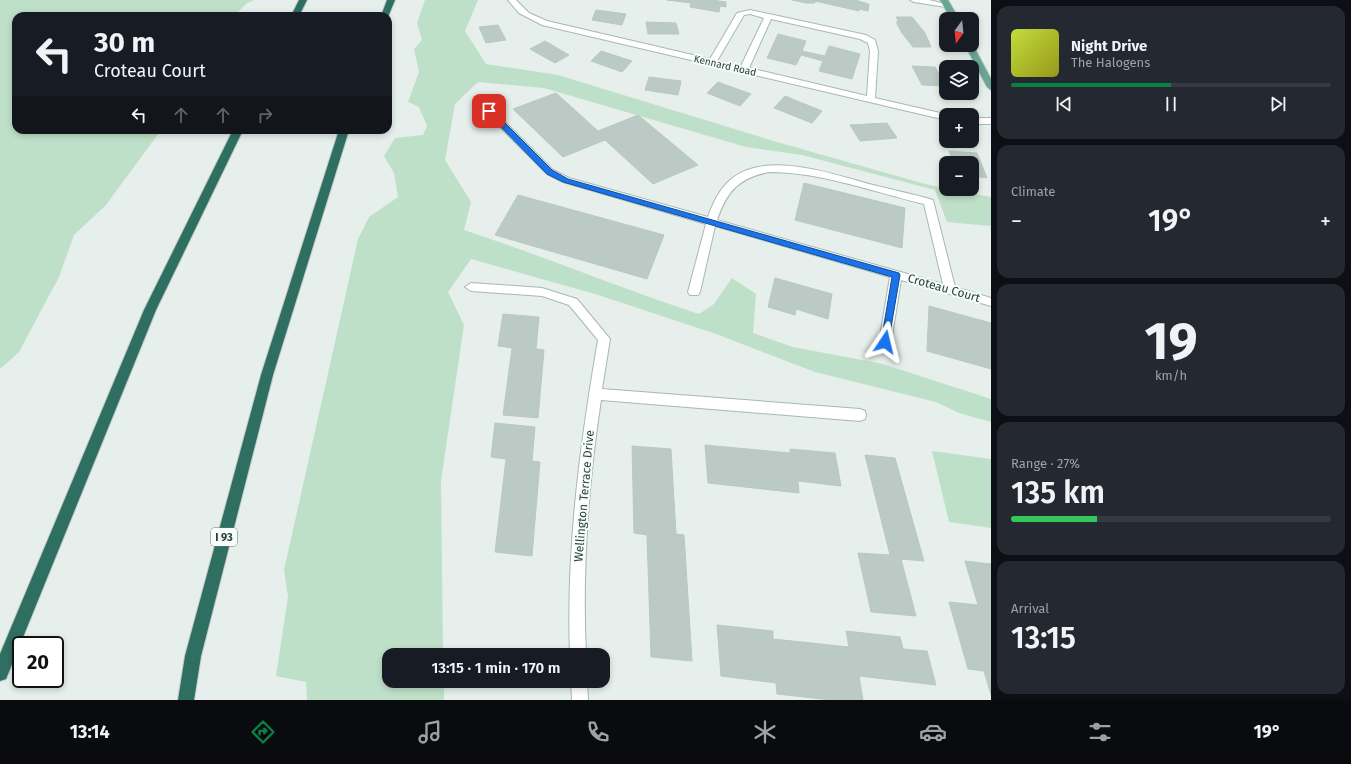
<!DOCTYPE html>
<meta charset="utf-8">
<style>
:root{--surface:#171b24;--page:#242831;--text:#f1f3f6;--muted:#9ea1a6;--line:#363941;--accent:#0b8043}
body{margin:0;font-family:"Fira Sans",sans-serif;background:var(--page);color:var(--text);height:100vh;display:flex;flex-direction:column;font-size:15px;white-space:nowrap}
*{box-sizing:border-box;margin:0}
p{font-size:13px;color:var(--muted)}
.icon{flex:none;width:22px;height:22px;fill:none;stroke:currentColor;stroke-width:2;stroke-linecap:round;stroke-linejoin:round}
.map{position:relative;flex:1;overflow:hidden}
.panel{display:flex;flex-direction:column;gap:6px;padding:6px;background:#0d0f14;width:360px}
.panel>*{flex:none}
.banner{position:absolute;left:12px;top:12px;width:380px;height:122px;border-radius:12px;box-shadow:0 2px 6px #0003;background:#171b24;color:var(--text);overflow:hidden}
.needle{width:26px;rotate:195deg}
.controls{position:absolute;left:939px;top:12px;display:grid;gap:8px}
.controls a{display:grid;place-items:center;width:40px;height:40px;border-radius:8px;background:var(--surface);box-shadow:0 2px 6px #0003;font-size:20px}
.speed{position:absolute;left:12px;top:636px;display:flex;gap:8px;font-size:20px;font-weight:700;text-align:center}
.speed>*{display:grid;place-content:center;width:52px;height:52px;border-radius:50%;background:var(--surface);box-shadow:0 2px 6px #0003;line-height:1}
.speed .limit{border:2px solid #111;border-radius:6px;background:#fff;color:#111}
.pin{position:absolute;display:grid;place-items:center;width:34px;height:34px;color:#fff;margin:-17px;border-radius:8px;box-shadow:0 2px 6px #0006}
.me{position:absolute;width:44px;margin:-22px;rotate:10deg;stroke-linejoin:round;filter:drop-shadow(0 0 3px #0008)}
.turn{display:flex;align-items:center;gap:14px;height:84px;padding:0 16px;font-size:18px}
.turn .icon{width:52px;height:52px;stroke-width:2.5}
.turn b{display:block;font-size:28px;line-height:34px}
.lanes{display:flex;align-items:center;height:38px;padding:0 16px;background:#0003;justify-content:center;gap:20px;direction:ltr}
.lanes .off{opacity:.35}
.big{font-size:30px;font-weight:600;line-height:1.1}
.panel .card{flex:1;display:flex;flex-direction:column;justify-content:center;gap:6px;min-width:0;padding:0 14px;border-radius:12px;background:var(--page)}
.panel .dial{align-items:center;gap:0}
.dial b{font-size:52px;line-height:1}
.song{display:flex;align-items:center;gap:12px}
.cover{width:48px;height:48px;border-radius:6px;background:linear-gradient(135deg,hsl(70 70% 55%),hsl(60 70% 35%))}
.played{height:4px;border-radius:2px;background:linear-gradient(90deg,var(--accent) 50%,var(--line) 50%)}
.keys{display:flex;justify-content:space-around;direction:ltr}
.heat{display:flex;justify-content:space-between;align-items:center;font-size:22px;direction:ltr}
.charge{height:6px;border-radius:3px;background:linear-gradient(90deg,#34c759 27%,var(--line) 0)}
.trip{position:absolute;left:382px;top:648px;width:228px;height:40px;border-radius:12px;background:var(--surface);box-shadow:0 2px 6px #0003;font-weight:600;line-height:40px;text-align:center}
.dock{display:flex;height:64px;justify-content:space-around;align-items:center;background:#090b0e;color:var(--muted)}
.dock .icon{width:28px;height:28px}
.dock .active{color:var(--accent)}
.dock b{font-size:18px;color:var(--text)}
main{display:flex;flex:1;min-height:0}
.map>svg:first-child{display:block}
</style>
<main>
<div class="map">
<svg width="991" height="700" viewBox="0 0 991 700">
<rect width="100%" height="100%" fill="#e6efeb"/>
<path fill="#bfe0c8" d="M0 0H255L247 3 234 16H16V130H161L106 205 74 235 59 277 19 352 0 369Z
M425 0H478L465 31 486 64 558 75 777 142 925 184 991 197V226L947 222 935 190 802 155 746 147 544 88 478 82 455 104 445 160 471 202 464 230C543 256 620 288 699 314L714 304 732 278 756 294 753 333 793 347 883 364 991 399V422L959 413 936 402 815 372 716 334 595 294 471 259 448 292 464 325 441 481 443 655H389V681H444V700H307L306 682 276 676 288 597 284 570 358 239 369 217 398 197 394 173 384 156 395 138 423 135 427 126 419 107 408 102 419 72 414 49 422 40 417 23Z
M932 451 991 459V528L949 522Z"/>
<path fill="#bbcac4" stroke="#b8c9c2" d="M667 0H712L726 2V7L720 6 719 12 690 7 691 3Z
M792 0H855L869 4 868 11 859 9V11L815 1V3H806Z
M596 10 626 14 622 25 592 20Z
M896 17H912L925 33 931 47H913L902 33 897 24V21H899Z
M646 22 676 23 679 34H648Z
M498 25 506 40 486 43 479 27Z
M778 34 806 41 802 51 825 56 829 46 860 54 852 79 819 71 823 61 801 55 796 65 767 58Z
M545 41 569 55 555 63 530 49Z
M601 51 632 61 622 72 591 61Z
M912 66 935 67 945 86 922 85Z
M649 77 681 81 678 95 645 90Z
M718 82 751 94 740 106 707 93Z
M556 93 598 131 638 115 698 165 653 184 605 140 563 157 513 109Z
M785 96 822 111 812 123 774 108Z
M887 123 897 138 860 141 850 125Z
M949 151 977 153 987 178 972 176V163H954Z
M804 183 905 208 902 248 795 220Z
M518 195 664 235 647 279 495 235Z
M775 278 832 294 828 319 796 309 795 315 768 307Z
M929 306 991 323V369L927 351Z
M503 314 539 317 536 349 544 350 538 418 503 415 512 348 498 346Z
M495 423 535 427 532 461 540 462 532 556 495 552 506 459 491 457Z
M705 445 790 453V449L835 453 841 486 798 481 799 493 708 483Z
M632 446 671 449 676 534 684 535 692 661 651 657 647 535 634 533Z
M865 455 895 458 924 561 901 559 916 616 871 612 858 553 890 555Z
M965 561 991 564V695L984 671 968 669 949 602 978 605Z
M717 625 773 631V639L849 647 846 631 900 637 903 649 927 651 936 685 859 676 863 700H831L777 694 776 683 721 676Z"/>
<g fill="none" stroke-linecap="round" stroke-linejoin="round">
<defs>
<path id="minor" d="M508 0H516L529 13 547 21 710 59 737 13 750 10 866 35 875 40 878 51 875 98 949 115H946V120L542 25 519 13ZM750 14 764 18 741 66 717 61 744 15ZM771 19 860 39 868 43 870 51 867 96 749 68Z
M910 0H929L950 5 946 7 914 2Z
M489 108 492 109 553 170 569 178 708 217C713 202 721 186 734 177 770 151 835 175 873 185 893 190 913 194 933 200L955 287 991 298V306L901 280 891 342 889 345H881L879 342 890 277 715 226 700 292 698 295H690L688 292 706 224 563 182 547 174 486 113 485 111ZM769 172C822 172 873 192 924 204L943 284 717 220C727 191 739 178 769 172Z
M972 118H991V124H972Z
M471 283 542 288 577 299 610 339 602 389 860 409 865 411 866 415 865 419 860 421 601 400C588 485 582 569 586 655H570C566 549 580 445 598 340L569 305 542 296 471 291 465 287Z
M571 681H587L588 700H572Z"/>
<path id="major" d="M940 0H948L959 19H951Z
M972 43 991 79V90L987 87 965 45H972Z"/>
<path id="highway" d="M299 0H307L299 16H291Z
M387 0H395L388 17 381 16Z
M233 130H243L156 310 6 679 0 681V654L144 310Z
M339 130H349L273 375 201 656 194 700H178L185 656 261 375Z"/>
</defs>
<use href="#minor" stroke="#a8b8b2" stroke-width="2"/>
<use href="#major" stroke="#c2cac8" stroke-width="2"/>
<use href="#highway" stroke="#c2cac8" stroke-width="2"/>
<use href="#minor" fill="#fff" fill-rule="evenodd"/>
<use href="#major" fill="#6aa596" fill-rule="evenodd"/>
<use href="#highway" fill="#2f6f62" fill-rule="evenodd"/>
</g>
<path fill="#1a73e8" stroke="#114b97" d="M486 109H491L552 170 568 179 899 273 900 275 888 345 885 346 881 342 892 277 563 182 547 174 486 112Z"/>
<g text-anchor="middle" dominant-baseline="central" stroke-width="4" stroke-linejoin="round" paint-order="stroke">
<g font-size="10" fill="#24423a" stroke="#f7fbf9">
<text transform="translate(725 66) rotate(13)">Kennard Road</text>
</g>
<rect fill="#f7fbf9" stroke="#637a73" stroke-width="1" x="211" y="528" width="26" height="18" rx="3"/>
<g font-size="11" font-weight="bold" fill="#24423a">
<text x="224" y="537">I 93</text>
</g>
<g font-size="12" fill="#24423a" stroke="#f7fbf9">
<text transform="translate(944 288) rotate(16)">Croteau Court</text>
<text transform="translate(584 496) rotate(-85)">Wellington Terrace Drive</text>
</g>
</g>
</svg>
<div class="controls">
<a><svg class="needle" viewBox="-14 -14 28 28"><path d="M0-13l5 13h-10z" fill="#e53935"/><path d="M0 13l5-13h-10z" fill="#9ea1a6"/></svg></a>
<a><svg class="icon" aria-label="layers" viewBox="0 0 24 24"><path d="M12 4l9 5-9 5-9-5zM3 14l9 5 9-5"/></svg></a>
<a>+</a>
<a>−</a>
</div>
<div class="speed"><div class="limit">20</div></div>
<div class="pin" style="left:489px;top:111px;background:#d93025"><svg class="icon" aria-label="arrive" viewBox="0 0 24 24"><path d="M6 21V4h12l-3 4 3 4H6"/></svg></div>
<svg class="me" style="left:885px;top:342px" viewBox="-20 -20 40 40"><path d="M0-17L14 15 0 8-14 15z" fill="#1a73e8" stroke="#fff" stroke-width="4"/></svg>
<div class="trip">13:15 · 1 min · 170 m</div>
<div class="banner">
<div class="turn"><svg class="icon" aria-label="left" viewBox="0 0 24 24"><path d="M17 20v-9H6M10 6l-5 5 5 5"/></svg><div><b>30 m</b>Croteau Court</div></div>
<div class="lanes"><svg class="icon" aria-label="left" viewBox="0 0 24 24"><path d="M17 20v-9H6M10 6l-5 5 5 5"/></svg><svg class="icon off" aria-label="ahead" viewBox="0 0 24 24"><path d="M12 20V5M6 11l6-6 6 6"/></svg><svg class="icon off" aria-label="ahead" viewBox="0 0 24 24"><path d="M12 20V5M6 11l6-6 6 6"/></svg><svg class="icon off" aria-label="right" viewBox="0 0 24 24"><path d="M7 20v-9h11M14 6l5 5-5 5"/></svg></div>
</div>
</div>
<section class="panel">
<div class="card">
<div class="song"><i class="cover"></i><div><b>Night Drive</b><p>The Halogens</p></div></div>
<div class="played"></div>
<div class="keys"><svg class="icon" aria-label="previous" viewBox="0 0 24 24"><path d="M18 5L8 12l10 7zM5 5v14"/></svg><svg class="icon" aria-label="pause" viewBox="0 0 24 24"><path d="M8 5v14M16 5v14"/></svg><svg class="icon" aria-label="next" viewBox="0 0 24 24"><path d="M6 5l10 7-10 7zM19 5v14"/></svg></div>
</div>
<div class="card"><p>Climate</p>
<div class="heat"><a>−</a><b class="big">19°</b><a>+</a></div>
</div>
<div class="card dial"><b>19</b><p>km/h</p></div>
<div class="card"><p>Range · 27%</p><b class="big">135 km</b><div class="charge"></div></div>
<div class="card"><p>Arrival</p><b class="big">13:15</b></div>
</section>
</main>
<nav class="dock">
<b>13:14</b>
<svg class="icon active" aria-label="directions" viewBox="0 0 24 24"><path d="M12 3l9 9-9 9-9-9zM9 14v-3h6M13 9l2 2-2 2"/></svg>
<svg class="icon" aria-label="music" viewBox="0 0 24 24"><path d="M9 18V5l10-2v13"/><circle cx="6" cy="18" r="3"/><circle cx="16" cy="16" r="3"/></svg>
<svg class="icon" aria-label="phone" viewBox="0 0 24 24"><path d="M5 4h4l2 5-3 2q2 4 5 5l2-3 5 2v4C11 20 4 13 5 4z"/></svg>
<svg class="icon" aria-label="climate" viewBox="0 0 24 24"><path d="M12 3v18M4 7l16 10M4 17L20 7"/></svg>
<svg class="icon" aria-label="car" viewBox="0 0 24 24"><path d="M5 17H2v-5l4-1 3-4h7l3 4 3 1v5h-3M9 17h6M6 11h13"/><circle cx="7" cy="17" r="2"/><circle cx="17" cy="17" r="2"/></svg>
<svg class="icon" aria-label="filters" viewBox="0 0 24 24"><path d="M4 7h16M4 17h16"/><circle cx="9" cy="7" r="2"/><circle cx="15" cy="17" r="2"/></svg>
<b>19°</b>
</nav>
